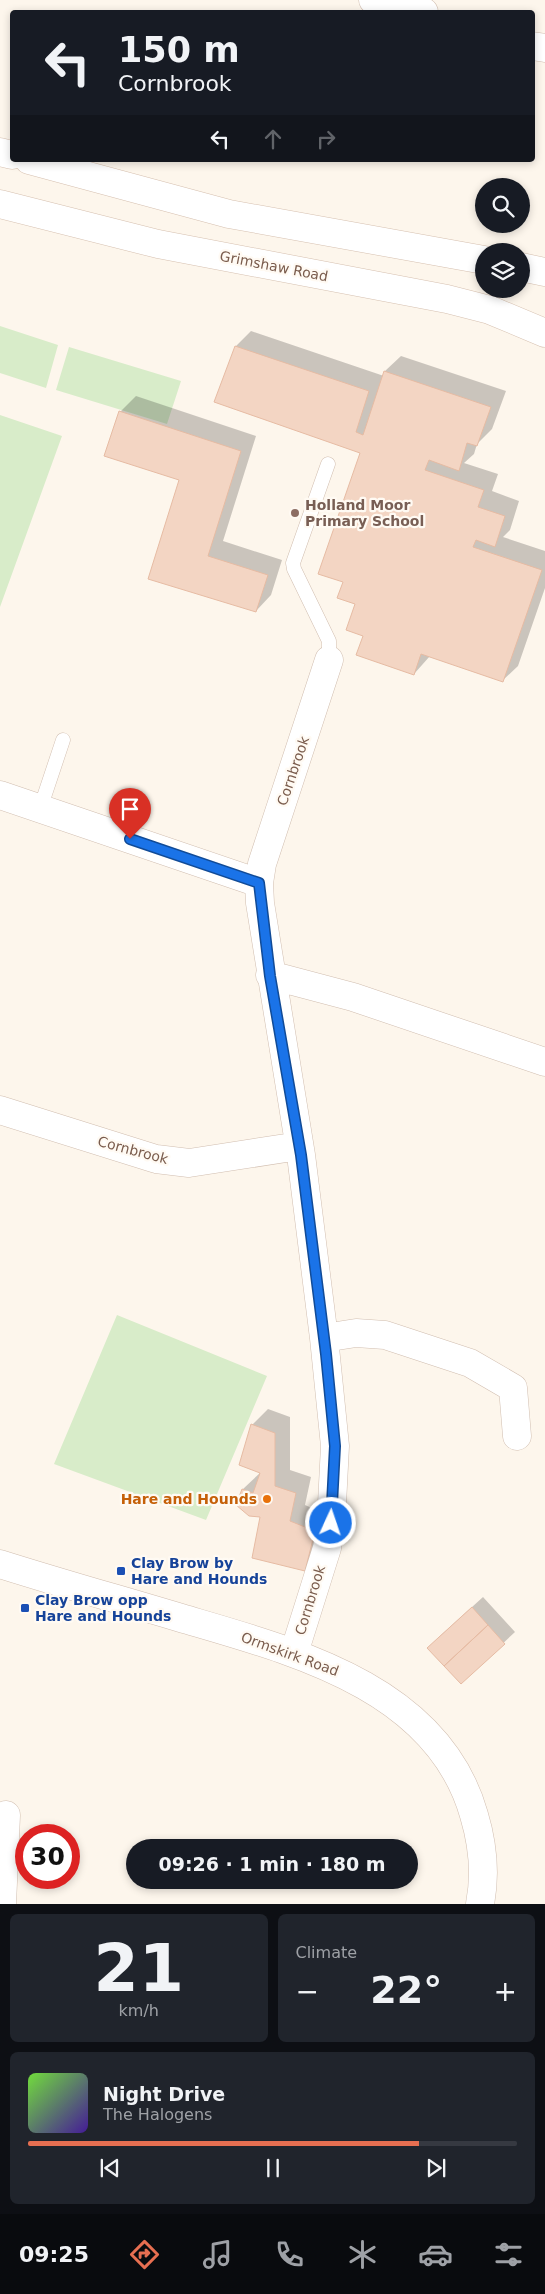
<!DOCTYPE html>
<meta charset="utf-8">
<style>
:root{--surface:#171b24;--page:#20242c;--text:#f1f3f6;--muted:#9ea1a6;--line:#363941;--accent:#e76f51}
body{margin:0;font-family:"DejaVu Sans",sans-serif;background:var(--page);color:var(--text);height:100vh;display:flex;flex-direction:column;font-size:19px;white-space:nowrap}
*{box-sizing:border-box;margin:0}
p{font-size:16px;color:var(--muted)}
.icon{flex:none;width:28px;height:28px;fill:none;stroke:currentColor;stroke-width:2;stroke-linecap:round;stroke-linejoin:round}
.map{position:relative;height:1904px;overflow:hidden}
.panel{display:flex;flex-direction:column;gap:10px;padding:10px;background:#0d0f14;flex:1}
.panel>*{flex:none}
.banner{position:absolute;left:10px;top:10px;width:525px;height:152px;border-radius:5px;box-shadow:0 2px 8px #0003;background:#171b24;color:var(--text);overflow:hidden}
.controls{position:absolute;left:475px;top:178px;display:grid;gap:10px}
.controls a{display:grid;place-items:center;width:55px;height:55px;border-radius:50%;background:var(--surface);box-shadow:0 2px 8px #0003;font-size:25px}
.speed{position:absolute;left:15px;top:1824px;display:flex;gap:10px;font-size:25px;font-weight:700;text-align:center}
.speed>*{display:grid;place-content:center;width:65px;height:65px;border-radius:50%;background:var(--surface);box-shadow:0 2px 8px #0003;line-height:1}
.speed .limit{border:8px solid #d22;background:#fff;color:#111}
.pin{position:absolute;display:grid;place-items:center;width:42px;height:42px;color:#fff;margin:-51px -21px;border-radius:50% 50% 50% 0;rotate:-45deg;box-shadow:0 0 5px #0007}
.pin .icon{rotate:45deg}
.me{position:absolute;width:55px;margin:-28px;rotate:3deg;stroke-linejoin:round;filter:drop-shadow(0 0 4px #0008)}
.turn{display:flex;align-items:center;gap:18px;height:105px;padding:0 25px;font-size:22px}
.turn .icon{width:65px;height:65px;stroke-width:2.5}
.turn b{display:block;font-size:35px;line-height:42px}
.lanes{display:flex;align-items:center;height:48px;padding:0 25px;background:#0003;justify-content:center;gap:25px;direction:ltr}
.lanes .off{opacity:.35}
.big{font-size:38px;font-weight:700;line-height:1.1}
.panel .card{flex:1;display:flex;flex-direction:column;justify-content:center;gap:8px;min-width:0;padding:0 18px;border-radius:8px;background:var(--page)}
.panel .dial{align-items:center;gap:0}
.dial b{font-size:65px;line-height:1}
.song{display:flex;align-items:center;gap:15px}
.cover{width:60px;height:60px;border-radius:8px;background:linear-gradient(135deg,hsl(100 70% 55%),hsl(260 70% 35%))}
.played{height:5px;border-radius:2px;background:linear-gradient(90deg,var(--accent) 80%,var(--line) 80%)}
.keys{display:flex;justify-content:space-around;direction:ltr}
.heat{display:flex;justify-content:space-between;align-items:center;font-size:28px;direction:ltr}
.panel .tiles{flex:1;display:grid;gap:10px;grid-template-columns:1fr 1fr}
.card:last-child{grid-column:span 2}
.trip{position:absolute;left:126px;top:1839px;width:292px;height:50px;border-radius:25px;background:var(--surface);box-shadow:0 2px 8px #0003;font-weight:700;line-height:50px;text-align:center}
.tab-bar{display:flex;height:80px;justify-content:space-around;align-items:center;background:#090b0e;color:var(--muted)}
.tab-bar .icon{width:35px;height:35px}
.tab-bar .selected{color:var(--accent)}
.tab-bar b{font-size:22px;color:var(--text)}
.map>svg:first-child{display:block}
</style>
<div class="map">
<svg width="545" height="1904" viewBox="0 0 545 1904">
<rect width="100%" height="100%" fill="#fdf6ec"/>
<path fill="#d8ecc9" d="M0 326 58 345 46 388 0 373Z
M69 347 181 381 167 424 56 390Z
M0 415 62 436 0 607Z
M117 1315 267 1376 206 1520 54 1464Z"/>
<path fill="#0003" d="M251 331 384 376 385 371 401 356 506 391 492 429 477 444 474 454 464 463 498 474 492 491 519 501 510 530 503 537 545 551V588L518 666 502 681 430 656 414 674 364 635 357 603 344 581 362 452 236 346Z
M136 396 256 436 223 541 282 560 271 595 256 611 149 578 180 480 120 412Z
M268 1409 290 1417V1470L311 1477 305 1505 330 1516 320 1554 304 1570 243 1489 261 1472 252 1425Z
M483 1597 515 1632 461 1683 439 1637Z"/>
<path fill="#f3d5c3" stroke="#e6bba3" d="M235 346 369 391 356 432 363 435 384 371 491 407 477 446 467 443 459 471 429 460 425 470 484 490 478 507 505 516 495 547 476 540 473 547 542 570 503 682 421 654 414 675 356 655 363 636 346 630 355 604 337 598 343 582 318 574 360 453 214 402Z
M119 411 241 451 208 556 268 575 256 612 148 579 179 480 104 456Z
M251 1424 275 1433V1486L296 1493 290 1521 315 1531 305 1571 252 1558 260 1517 249 1516 236 1505 242 1489 253 1493 260 1473 239 1465Z
M472 1607 488 1625 444 1666 427 1648Z
M488 1625 505 1644 461 1684 444 1666Z"/>
<g fill="none" stroke-linecap="round" stroke-linejoin="round">
<defs>
<path id="lane" d="M328 464 293 563 294 569 329 641V660
M40 809 63 740"/>
<path id="street" d="M373 0 424 12
M532 46 545 48
M0 795 259 883
M270 975 353 997 545 1062
M0 1110 156 1159 189 1163 299 1146
M324 1338 356 1333 385 1335 470 1363 513 1388 517 1436
M0 1564C60 1583 121 1600 181 1618 293 1651 438 1687 474 1815 483 1845 486 1873 480 1904
M294 1653 327 1548 331 1523 335 1446 324 1338 301 1155 260 903 259 883 262 864 329 660
M2 1904 6 1815"/>
<path id="secondary" d="M0 152 12 155
M29 160 229 214 484 260
M0 204 158 244 447 299 490 310 545 333
M521 267 545 272"/>
</defs>
<use href="#lane" stroke="#d1beb0" stroke-width="15"/>
<use href="#street" stroke="#d1beb0" stroke-width="29"/>
<use href="#secondary" stroke="#d6c0b0" stroke-width="29"/>
<use href="#lane" stroke="#fff" stroke-width="14"/>
<use href="#street" stroke="#fff" stroke-width="28"/>
<use href="#secondary" stroke="#fff" stroke-width="28"/>
</g>
<g fill="none" stroke-linecap="round" stroke-linejoin="round">
<defs>
<path id="route" d="M130 839 259 883 270 976 301 1155 326 1354 335 1446 331 1523"/>
</defs>
<use href="#route" stroke="#114b97" stroke-width="12"/>
<use href="#route" stroke="#1a73e8" stroke-width="9"/>
</g>
<circle fill="#8d6e63" stroke="#fffaf3" stroke-width="2" cx="295" cy="513" r="5"/>
<circle fill="#e8710a" stroke="#fffaf3" stroke-width="2" cx="267" cy="1499" r="5"/>
<g fill="#1a4fb4" stroke="#fffaf3" stroke-width="2">
<rect x="116" y="1566" width="10" height="10" rx="2.5"/>
<rect x="20" y="1603" width="10" height="10" rx="2.5"/>
</g>
<g text-anchor="middle" dominant-baseline="central" stroke-width="4.5" stroke-linejoin="round" paint-order="stroke">
<g font-size="14" fill="#7a5c4d" stroke="#fffaf3">
<text transform="translate(274 266) rotate(11)">Grimshaw Road</text>
<text transform="translate(293 771) rotate(-71)">Cornbrook</text>
<text transform="translate(133 1150) rotate(15)">Cornbrook</text>
<text transform="translate(310 1600) rotate(-73)">Cornbrook</text>
<text transform="translate(290 1654) rotate(20)">Ormskirk Road</text>
</g>
<g font-size="14" font-weight="bold" fill="#785e54" stroke="#fffaf3" text-anchor="start">
<text x="305" y="505">Holland Moor<tspan x="305" dy="16">Primary School</tspan></text>
</g>
<g font-size="14" font-weight="bold" fill="#c56008" stroke="#fffaf3" text-anchor="end">
<text x="257" y="1499">Hare and Hounds</text>
</g>
<g font-size="14" font-weight="bold" fill="#164399" stroke="#fffaf3" text-anchor="start">
<text x="131" y="1563">Clay Brow by<tspan x="131" dy="16">Hare and Hounds</tspan></text>
<text x="35" y="1600">Clay Brow opp<tspan x="35" dy="16">Hare and Hounds</tspan></text>
</g>
</g>
</svg>
<div class="controls">
<a><svg class="icon" aria-label="search" viewBox="0 0 24 24"><circle cx="10" cy="10" r="6"/><path d="M15 15l6 6"/></svg></a>
<a><svg class="icon" aria-label="layers" viewBox="0 0 24 24"><path d="M12 4l9 5-9 5-9-5zM3 14l9 5 9-5"/></svg></a>
</div>
<div class="speed"><div class="limit">30</div></div>
<div class="pin" style="left:130px;top:839px;background:#d93025"><svg class="icon" aria-label="arrive" viewBox="0 0 24 24"><path d="M6 21V4h12l-3 4 3 4H6"/></svg></div>
<svg class="me" style="left:331px;top:1523px" viewBox="-20 -20 40 40"><circle r="17" fill="#1a73e8" stroke="#fff" stroke-width="3"/><path d="M0-11L8 9 0 5-8 9z" fill="#fff"/></svg>
<div class="trip">09:26 · 1 min · 180 m</div>
<div class="banner">
<div class="turn"><svg class="icon" aria-label="left" viewBox="0 0 24 24"><path d="M17 20v-9H6M10 6l-5 5 5 5"/></svg><div><b>150 m</b>Cornbrook</div></div>
<div class="lanes"><svg class="icon" aria-label="left" viewBox="0 0 24 24"><path d="M17 20v-9H6M10 6l-5 5 5 5"/></svg><svg class="icon off" aria-label="ahead" viewBox="0 0 24 24"><path d="M12 20V5M6 11l6-6 6 6"/></svg><svg class="icon off" aria-label="right" viewBox="0 0 24 24"><path d="M7 20v-9h11M14 6l5 5-5 5"/></svg></div>
</div>
</div>
<section class="panel">
<div class="tiles">
<div class="card dial"><b>21</b><p>km/h</p></div>
<div class="card"><p>Climate</p>
<div class="heat"><a>−</a><b class="big">22°</b><a>+</a></div>
</div>
<div class="card">
<div class="song"><i class="cover"></i><div><b>Night Drive</b><p>The Halogens</p></div></div>
<div class="played"></div>
<div class="keys"><svg class="icon" aria-label="previous" viewBox="0 0 24 24"><path d="M18 5L8 12l10 7zM5 5v14"/></svg><svg class="icon" aria-label="pause" viewBox="0 0 24 24"><path d="M8 5v14M16 5v14"/></svg><svg class="icon" aria-label="next" viewBox="0 0 24 24"><path d="M6 5l10 7-10 7zM19 5v14"/></svg></div>
</div>
</div>
</section>
<nav class="tab-bar">
<b>09:25</b>
<svg class="icon selected" aria-label="directions" viewBox="0 0 24 24"><path d="M12 3l9 9-9 9-9-9zM9 14v-3h6M13 9l2 2-2 2"/></svg>
<svg class="icon" aria-label="music" viewBox="0 0 24 24"><path d="M9 18V5l10-2v13"/><circle cx="6" cy="18" r="3"/><circle cx="16" cy="16" r="3"/></svg>
<svg class="icon" aria-label="phone" viewBox="0 0 24 24"><path d="M5 4h4l2 5-3 2q2 4 5 5l2-3 5 2v4C11 20 4 13 5 4z"/></svg>
<svg class="icon" aria-label="climate" viewBox="0 0 24 24"><path d="M12 3v18M4 7l16 10M4 17L20 7"/></svg>
<svg class="icon" aria-label="car" viewBox="0 0 24 24"><path d="M5 17H2v-5l4-1 3-4h7l3 4 3 1v5h-3M9 17h6M6 11h13"/><circle cx="7" cy="17" r="2"/><circle cx="17" cy="17" r="2"/></svg>
<svg class="icon" aria-label="filters" viewBox="0 0 24 24"><path d="M4 7h16M4 17h16"/><circle cx="9" cy="7" r="2"/><circle cx="15" cy="17" r="2"/></svg>
</nav>
